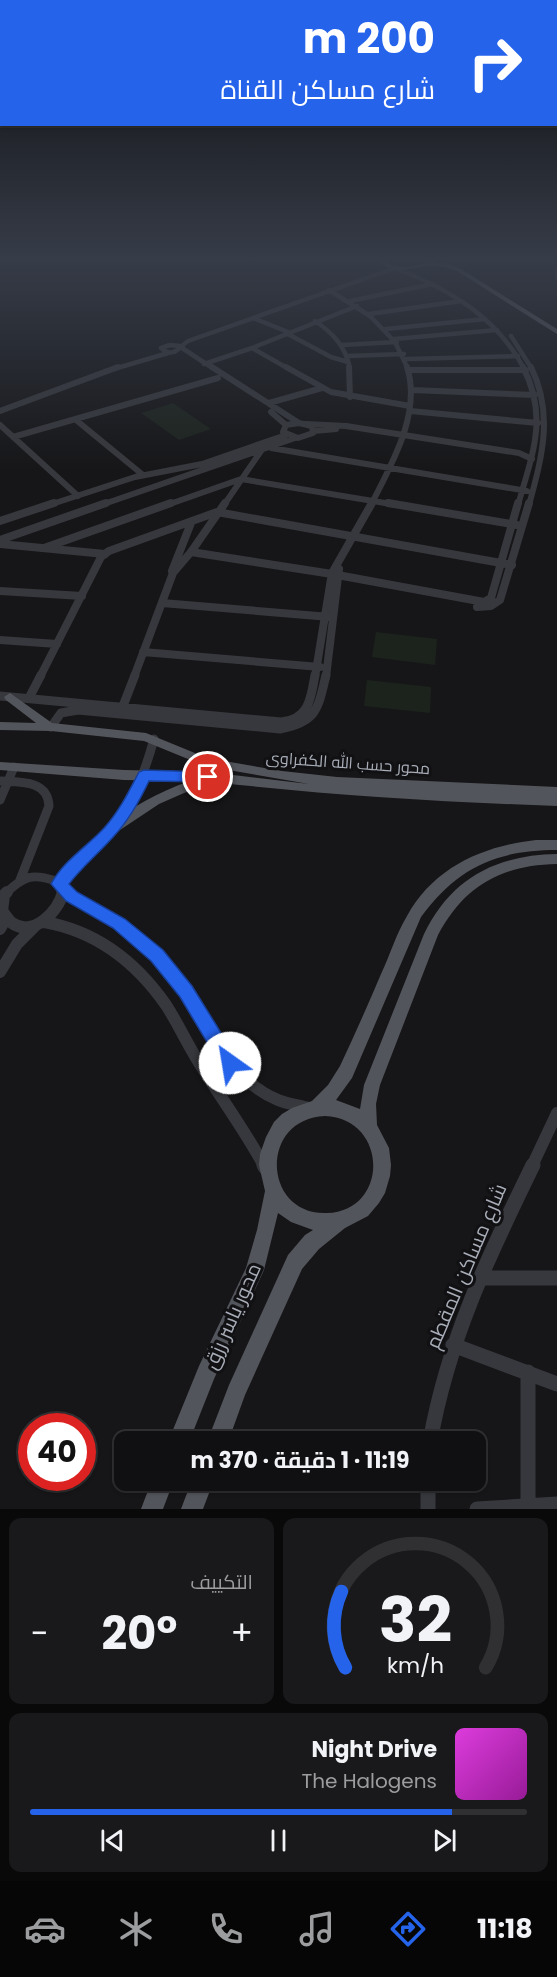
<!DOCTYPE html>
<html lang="ar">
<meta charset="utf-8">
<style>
:root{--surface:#101012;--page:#19191b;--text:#f1f3f6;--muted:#9c9d9f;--line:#303032;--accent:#2563eb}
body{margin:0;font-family:Poppins,Cairo,sans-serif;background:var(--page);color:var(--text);direction:rtl;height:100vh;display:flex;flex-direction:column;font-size:22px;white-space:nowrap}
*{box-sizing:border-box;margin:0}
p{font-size:20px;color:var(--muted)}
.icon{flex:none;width:33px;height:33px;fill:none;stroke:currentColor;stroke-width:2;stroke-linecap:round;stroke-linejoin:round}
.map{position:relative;height:1509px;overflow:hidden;direction:ltr}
.drawer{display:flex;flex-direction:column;gap:9px;padding:9px;background:#09090a;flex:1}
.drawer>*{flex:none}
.banner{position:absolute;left:0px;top:0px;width:558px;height:126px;box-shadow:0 2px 4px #0004,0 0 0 2px var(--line);direction:rtl;background:#2563eb;color:#fff;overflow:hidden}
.speed{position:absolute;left:18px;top:1413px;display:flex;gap:12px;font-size:30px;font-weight:700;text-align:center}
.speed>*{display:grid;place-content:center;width:78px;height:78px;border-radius:50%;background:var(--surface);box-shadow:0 2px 4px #0004,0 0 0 2px var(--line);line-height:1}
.speed .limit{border:9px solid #d22;background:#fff;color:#111}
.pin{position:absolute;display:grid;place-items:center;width:51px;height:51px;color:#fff;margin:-26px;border:3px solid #fff;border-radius:50%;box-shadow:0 2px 6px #0007}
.me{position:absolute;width:66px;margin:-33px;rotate:328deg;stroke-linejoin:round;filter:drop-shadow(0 0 4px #0008)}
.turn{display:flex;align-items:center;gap:21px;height:126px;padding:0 24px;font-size:27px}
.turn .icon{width:78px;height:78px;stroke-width:2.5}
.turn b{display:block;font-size:42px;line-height:51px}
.big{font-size:45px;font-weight:700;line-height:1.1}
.drawer .widget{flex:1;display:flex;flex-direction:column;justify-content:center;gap:9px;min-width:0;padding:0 21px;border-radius:12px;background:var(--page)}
.drawer .dial{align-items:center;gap:0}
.dial svg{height:156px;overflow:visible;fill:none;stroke:var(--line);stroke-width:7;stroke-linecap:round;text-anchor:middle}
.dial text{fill:var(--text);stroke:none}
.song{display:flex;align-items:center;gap:18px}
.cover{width:72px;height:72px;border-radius:9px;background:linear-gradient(135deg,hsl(300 70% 55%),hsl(300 70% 35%))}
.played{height:6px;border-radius:3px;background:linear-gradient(90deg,var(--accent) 85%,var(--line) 85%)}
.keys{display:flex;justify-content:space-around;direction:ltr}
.heat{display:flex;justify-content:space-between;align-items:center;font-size:33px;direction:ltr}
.drawer .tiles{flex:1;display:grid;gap:9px;grid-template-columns:1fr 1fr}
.widget:last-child{grid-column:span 2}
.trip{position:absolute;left:114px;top:1431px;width:372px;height:60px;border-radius:12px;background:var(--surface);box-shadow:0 2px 4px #0004,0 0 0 2px var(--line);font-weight:700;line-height:60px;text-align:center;direction:rtl}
.tab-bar{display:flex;height:96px;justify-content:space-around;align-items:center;background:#060607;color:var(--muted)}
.tab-bar .icon{width:42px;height:42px}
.tab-bar .active{color:var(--accent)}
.tab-bar b{font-size:27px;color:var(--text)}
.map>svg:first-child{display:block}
</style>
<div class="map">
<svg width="557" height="1509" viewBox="0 0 557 1509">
<rect width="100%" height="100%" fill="#161618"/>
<path fill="#1c231d" d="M173 403 211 429 179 440 141 413Z
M376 632 437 639 435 665 372 657Z
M367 680 431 687 430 713 364 706Z"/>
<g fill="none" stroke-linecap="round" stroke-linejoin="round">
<path stroke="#37383d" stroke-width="4.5" d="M397 269C449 289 498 318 524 369
M557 270V278
M329 290 370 316 395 342 408 369
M350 301 433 284
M369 314 461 301
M253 318 288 332
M315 321C333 333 346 347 350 369
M386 329 485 319
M286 333 331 357 348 362
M511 336 532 369
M394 339 497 330
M342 345 397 342
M180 346 170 345 161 348C174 359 179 347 188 341L395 268
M182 348 214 369
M252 348 289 369
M347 356 404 354
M406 359 518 356
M204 364 252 348 357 306
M114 369 168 353"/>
<path stroke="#37383d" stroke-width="6" d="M212 367 299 423
M286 367 331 392 410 406
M349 367 350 397
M410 370H526
M412 390 535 395
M269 403 322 388
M0 411 118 367
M410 411 538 423
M271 412 286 425
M76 420 143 475
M299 423 312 426 313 433 298 438 283 432 286 425Z
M306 424 346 426 519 453 532 459
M0 425 78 496
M314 431 336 429
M13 437 218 378
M271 448 527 491
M49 505 135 477 202 464 286 435
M101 505 295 438
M167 505 241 479 397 505
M224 505 261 451
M371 505C391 465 422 413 407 367
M518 505C532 455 549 417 523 367
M529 505C542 457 554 414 531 367"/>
<path stroke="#37383d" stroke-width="8" d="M388 503 517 525
M0 521 54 503
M0 540 106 503
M0 544 105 554
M44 548 171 503
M191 552 332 574 484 602 491 598 518 503
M172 571 191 523
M0 591 82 596
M162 603 330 617
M477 607 491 606 500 600 529 503
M0 640 57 644
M143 652 320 667
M40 677 101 557 109 551 217 512 512 565
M134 677 173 573 191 552 225 503
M315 677 332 573 372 503
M326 677 339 569"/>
<path stroke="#37383d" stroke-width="9" d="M0 696 281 722C309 720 311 698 315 675
M29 698 41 675
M123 706 135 675
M51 727 61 713 78 710 280 729C317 722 318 709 326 675
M0 781C20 782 48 780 49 806L20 880
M0 800 14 767
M59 884C75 865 94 849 110 830 133 804 145 772 154 739
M62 889 68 893
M6 893C24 876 32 873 56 881L62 893"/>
<path stroke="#37383d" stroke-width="12" d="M7 892 4 895 2 911C5 914 8 920 12 923 33 938 59 911 63 892
M66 892C96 913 131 928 156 954 200 1000 216 1074 278 1100 287 1104 299 1105 309 1108
M44 922C96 931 136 962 166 1005 179 1025 189 1048 203 1069 223 1101 246 1132 264 1166
M0 929 6 918
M0 972 17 944 36 925
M532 1166 557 1113"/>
<path stroke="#37383d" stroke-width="15" d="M264 1165 265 1167
M480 1278H557
M453 1345 557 1384
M528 1372V1506
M430 1442C448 1340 488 1257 533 1165
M428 1480V1509
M477 1509 557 1504"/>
<path fill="#53555c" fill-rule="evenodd" d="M382 260H386V262C400 272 418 265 433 260L435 263H445L461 269 557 329V334L457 271C448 268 438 265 428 266 411 267 397 276 381 263Z
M10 693 52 723 146 733 207 758 282 771 337 777 557 787V806C442 802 327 795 213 782L211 784 184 793 159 804 108 838 103 837 101 833 103 829C130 808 158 792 190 781L124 780 0 770V762L124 770 208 772 309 784 205 766 144 741 51 731 0 730V722L36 723 6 700 4 697Z
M536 840H557V850C496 850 457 868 421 917L352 1078 336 1100 360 1109 364 1085 424 934C451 878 496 855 557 854V864C501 865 464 886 438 935L380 1085 376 1104 377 1125 389 1148 391 1165 390 1176 385 1193 379 1203 368 1216 345 1228 319 1249 302 1269 245 1395 228 1442H207L229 1385 288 1255 305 1235 313 1230 291 1222 278 1213 264 1270 214 1379 189 1442H168L199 1366 246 1268 257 1230 265 1191 259 1165 260 1154 266 1137 274 1122 282 1114 292 1108 312 1101 328 1085 340 1066C354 1036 368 1005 381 974 390 955 396 934 407 916 434 867 483 846 536 840ZM325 1116C389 1119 389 1211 327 1213 263 1216 258 1119 325 1116Z
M152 1480H174L163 1509H141Z
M192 1480H214L203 1509H181Z"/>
</g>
<linearGradient id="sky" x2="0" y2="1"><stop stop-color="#0c0c0d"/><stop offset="0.55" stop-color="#363c48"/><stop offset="1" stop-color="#363c48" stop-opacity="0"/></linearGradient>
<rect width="557" height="471" fill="url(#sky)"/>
<path fill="#2563eb" stroke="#184099" stroke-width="1.5" d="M144 770 208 772 215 777 208 782 149 781C140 800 129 820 114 836 99 853 83 866 69 884L77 892 125 919 163 950 192 986 236 1057 239 1063 236 1069 230 1072 223 1069 180 997 151 961 113 928 66 901 51 884C64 860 88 846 105 827 120 810 129 791 139 772Z"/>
<g text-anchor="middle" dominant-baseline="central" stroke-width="6" stroke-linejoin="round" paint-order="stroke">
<g font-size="16" fill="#a8adb8" stroke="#111113">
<text transform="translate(348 763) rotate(4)">محور حسب الله الكفراوى</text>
</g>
<g font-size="20" fill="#a8adb8" stroke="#111113">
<text transform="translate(466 1266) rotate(-67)">شارع مساكن المقطم</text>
<text transform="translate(232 1316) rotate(-66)">محور ياسر رزق</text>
</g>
</g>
</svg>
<div class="speed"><div class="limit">40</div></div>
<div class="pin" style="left:208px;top:777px;background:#d93025"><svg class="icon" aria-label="arrive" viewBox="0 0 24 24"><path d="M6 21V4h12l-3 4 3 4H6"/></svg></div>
<svg class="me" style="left:230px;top:1063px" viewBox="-20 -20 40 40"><circle r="19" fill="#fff"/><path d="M0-13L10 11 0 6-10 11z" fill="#2563eb"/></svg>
<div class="trip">11:19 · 1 دقيقة · 370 m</div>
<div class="banner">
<div class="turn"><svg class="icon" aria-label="right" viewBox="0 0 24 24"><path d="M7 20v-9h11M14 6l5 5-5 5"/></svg><div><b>200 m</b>شارع مساكن القناة</div></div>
</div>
</div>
<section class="drawer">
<div class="tiles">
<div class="widget dial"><svg viewBox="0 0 100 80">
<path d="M14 69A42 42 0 1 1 86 69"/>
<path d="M14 69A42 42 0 0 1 12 30" stroke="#2563eb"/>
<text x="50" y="56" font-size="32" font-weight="700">32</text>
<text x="50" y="72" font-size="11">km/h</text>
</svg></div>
<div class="widget"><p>التكييف</p>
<div class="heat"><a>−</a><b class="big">20°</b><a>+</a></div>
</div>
<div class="widget">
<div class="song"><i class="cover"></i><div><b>Night Drive</b><p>The Halogens</p></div></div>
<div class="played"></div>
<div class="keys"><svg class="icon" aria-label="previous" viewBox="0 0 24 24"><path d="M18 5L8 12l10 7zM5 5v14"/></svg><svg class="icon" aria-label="pause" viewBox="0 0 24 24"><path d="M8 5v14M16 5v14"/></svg><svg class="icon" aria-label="next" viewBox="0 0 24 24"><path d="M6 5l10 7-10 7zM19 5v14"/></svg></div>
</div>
</div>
</section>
<nav class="tab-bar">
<b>11:18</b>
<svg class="icon active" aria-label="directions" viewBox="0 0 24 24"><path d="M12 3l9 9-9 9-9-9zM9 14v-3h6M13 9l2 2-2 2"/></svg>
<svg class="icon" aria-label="music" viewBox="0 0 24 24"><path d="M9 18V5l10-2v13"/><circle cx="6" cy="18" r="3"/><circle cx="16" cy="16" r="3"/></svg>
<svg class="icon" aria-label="phone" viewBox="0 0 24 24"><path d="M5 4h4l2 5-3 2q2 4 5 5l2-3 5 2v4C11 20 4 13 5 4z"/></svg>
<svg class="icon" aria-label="climate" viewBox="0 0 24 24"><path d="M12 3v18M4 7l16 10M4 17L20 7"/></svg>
<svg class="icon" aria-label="car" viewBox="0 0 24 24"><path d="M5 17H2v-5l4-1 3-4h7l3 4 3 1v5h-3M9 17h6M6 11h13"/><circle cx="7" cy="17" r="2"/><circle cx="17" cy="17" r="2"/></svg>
</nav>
